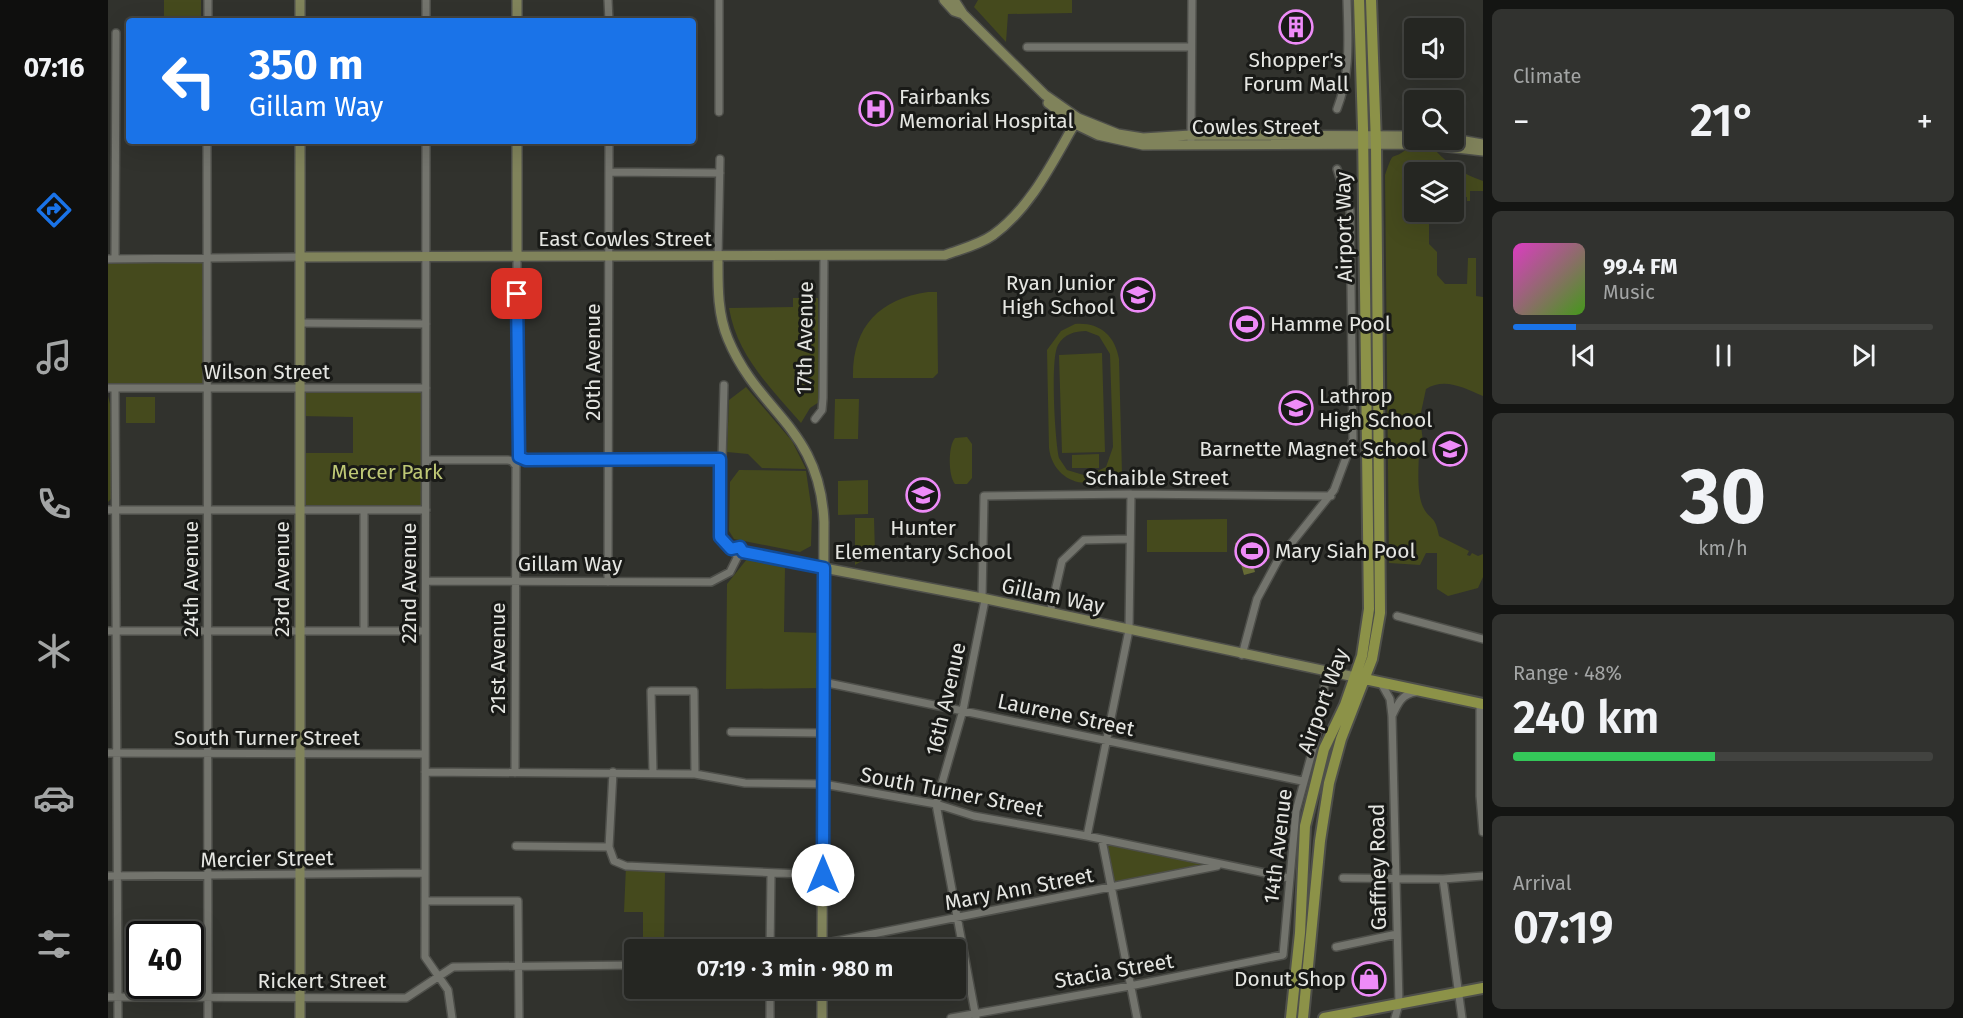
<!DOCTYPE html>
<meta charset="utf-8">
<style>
:root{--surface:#252622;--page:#31322f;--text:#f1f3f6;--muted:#a3a5a5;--line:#424340;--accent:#1a73e8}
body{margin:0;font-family:"Fira Sans",sans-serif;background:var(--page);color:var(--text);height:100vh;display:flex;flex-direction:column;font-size:22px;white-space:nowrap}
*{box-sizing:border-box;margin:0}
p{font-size:20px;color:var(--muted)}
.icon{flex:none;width:33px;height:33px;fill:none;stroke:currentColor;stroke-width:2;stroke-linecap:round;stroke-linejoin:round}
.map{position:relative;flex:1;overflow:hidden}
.side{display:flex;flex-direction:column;gap:9px;padding:9px;background:#141513;width:480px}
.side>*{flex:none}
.banner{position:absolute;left:18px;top:18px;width:570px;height:126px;border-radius:6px;box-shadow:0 6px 24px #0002,0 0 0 2px var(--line);background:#1a73e8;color:#fff;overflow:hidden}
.buttons{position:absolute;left:1296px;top:18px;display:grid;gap:12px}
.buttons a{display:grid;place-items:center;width:60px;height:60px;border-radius:6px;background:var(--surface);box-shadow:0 6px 24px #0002,0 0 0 2px var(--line);font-size:30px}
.speed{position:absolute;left:18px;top:921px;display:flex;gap:12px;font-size:30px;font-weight:700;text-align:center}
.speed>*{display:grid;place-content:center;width:78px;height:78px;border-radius:50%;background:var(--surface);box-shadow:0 6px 24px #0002,0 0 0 2px var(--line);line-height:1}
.speed .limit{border:3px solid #111;border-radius:9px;background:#fff;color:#111}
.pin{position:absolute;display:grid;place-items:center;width:51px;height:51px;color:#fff;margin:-26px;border-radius:12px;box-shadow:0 3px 9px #0006}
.me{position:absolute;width:66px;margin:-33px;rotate:0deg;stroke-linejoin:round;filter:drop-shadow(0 0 4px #0008)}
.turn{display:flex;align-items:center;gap:21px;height:126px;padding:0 24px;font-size:27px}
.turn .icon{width:78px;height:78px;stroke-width:2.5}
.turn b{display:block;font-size:42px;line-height:51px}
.big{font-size:45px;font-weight:600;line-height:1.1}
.side .widget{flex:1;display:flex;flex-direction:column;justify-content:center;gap:9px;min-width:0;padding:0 21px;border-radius:9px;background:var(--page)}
.side .dial{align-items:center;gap:0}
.dial b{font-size:78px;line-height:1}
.song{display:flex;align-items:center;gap:18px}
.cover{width:72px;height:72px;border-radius:9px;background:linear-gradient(135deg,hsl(310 70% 55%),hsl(100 70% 35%))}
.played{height:6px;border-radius:3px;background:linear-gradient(90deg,var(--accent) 15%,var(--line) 15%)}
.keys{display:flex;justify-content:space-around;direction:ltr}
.heat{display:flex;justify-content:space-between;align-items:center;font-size:33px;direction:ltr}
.charge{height:9px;border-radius:4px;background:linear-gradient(90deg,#34c759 48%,var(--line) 0)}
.trip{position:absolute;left:516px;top:939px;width:342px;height:60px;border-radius:6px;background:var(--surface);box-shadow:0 6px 24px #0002,0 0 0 2px var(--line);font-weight:600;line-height:60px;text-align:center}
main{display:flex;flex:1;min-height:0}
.tabs{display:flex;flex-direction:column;width:108px;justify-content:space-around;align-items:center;background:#0f0f0e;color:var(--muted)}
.tabs .icon{width:42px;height:42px}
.tabs .selected{color:var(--accent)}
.tabs b{font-size:27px;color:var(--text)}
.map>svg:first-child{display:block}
</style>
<main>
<nav class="tabs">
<b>07:16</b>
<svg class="icon selected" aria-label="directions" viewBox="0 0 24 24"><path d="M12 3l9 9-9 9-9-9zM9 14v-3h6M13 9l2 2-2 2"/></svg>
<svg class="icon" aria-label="music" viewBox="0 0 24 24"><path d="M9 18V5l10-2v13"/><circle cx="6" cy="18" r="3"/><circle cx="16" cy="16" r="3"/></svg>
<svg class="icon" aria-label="phone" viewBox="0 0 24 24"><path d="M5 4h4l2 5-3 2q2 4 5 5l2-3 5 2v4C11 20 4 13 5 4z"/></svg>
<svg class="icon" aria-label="climate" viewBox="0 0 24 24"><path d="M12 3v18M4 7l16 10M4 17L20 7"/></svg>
<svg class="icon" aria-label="car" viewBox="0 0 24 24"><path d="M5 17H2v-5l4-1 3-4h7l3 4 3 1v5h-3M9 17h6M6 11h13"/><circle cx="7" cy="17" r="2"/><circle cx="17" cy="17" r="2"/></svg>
<svg class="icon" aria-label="filters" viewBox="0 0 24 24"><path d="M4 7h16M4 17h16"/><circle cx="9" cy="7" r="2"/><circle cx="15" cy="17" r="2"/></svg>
</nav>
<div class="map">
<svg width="1375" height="1018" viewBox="0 0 1375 1018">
<rect width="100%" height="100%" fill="#31322d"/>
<path fill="#454a1d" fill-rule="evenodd" d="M56 0H93V21H56Z
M870 0H964V13L900 14 898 42 866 7Z
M202 18H309V21H202Z
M1299 149 1327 150C1342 166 1355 174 1375 181V191H1362V201H1359V197H1351V189H1346V172H1306V212H1334L1321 214V244L1329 252V275L1337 284H1359L1360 258H1368V296L1375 297V396C1356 388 1337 377 1318 389L1312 417 1315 442 1308 443 1311 448C1311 466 1308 491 1315 507 1322 521 1327 514 1331 536L1361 551 1359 555 1362 556 1364 553 1370 556 1375 554V577L1370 588 1340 596 1329 589V553H1318L1312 565 1281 563 1277 175C1287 147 1281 163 1299 149Z
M99 258V388H0V259Z
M820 292H829L830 373 825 378H745C744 327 771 299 820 292Z
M685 298H710L711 402 702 408 693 423C663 388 629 356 621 308L685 307Z
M967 324C991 322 1007 335 1011 359L1014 474H1007L1006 469C983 495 945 482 941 448L939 350 953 331ZM978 331 991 336 1002 354 1005 447 998 467 979 476 959 470 951 458C947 441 942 358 950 345 956 334 967 331 978 331Z
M994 353 997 452 954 453 951 355Z
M638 387 684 441 698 469 654 468 640 454 619 452 621 400Z
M318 388V510H192V453H245V417L192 416V389Z
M0 396 5 415 3 499 0 502Z
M18 397H47V423H18Z
M727 399H751L750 439H726Z
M859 437 864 444V478L859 484H847C840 476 840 446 847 438Z
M991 454V468H964V455Z
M631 470 698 471 704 512 703 546 692 552 626 539 621 531 622 482Z
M760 480V514L730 515V481Z
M747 518H766L767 553 747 565Z
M1119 519V552H1039V520Z
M639 559 677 567 676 632 715 633V688L618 689 619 584Z
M994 840 1113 865 1004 887Z
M518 866 557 869 556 949H535V912H516Z"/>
<path fill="#666b35" d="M1145 538 1146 544 1157 541 1162 558 1145 565 1147 572 1136 575 1127 543Z"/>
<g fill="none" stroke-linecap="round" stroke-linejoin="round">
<defs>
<path id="street" d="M318 0V21
M500 0 501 21
M611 0V112
M100 21V0
M919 47H1083
M1229 109C1243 73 1240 38 1239 0
M1083 140 1084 0
M99 141 100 1018
M318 141 317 957 340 990 344 1018
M501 172 612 173
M409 257V451L411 457 418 460 612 459
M610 257 612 159
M0 259 192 257
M7 259 8 33
M192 323 318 324
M616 385 612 534 618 546 627 550
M0 388H318
M7 388 10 1018
M707 419 714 410 715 398 716 256
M318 460H400L404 461 408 466 407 773
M0 510H318
M256 510V630
M626.5 551a4.5 4.5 0 1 1 9 0a4.5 4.5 0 1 1-9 0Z
M635 552 716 568
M318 581 603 582 622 572 630 556
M500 582 501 141
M874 598 876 496 1023 494 1223 496
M942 613 954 561 976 540 1021 539
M1289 616 1375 639
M0 631H317
M1134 655 1149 599 1170 560 1226 490 1245 439 1242 210 1229 169
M715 682 1194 781
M1273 683 1282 699 1284 716 1291 1004 1287 1018
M1372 704V796L1375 832
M1284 716C1290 703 1294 694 1308 692
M623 732 715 733
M0 753 317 754
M317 772 587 774 637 783 715 784 828 804 866 816 979 836 1181 878
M505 772 501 847 506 861 518 866 715 875
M545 773 543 691H586L587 774
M979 836 1021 630 1023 494
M994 840 1029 1018
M408 846 501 847
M0 876 317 873
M1235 878 1335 879 1375 876
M1335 879 1354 1018
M318 901H410L411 1018
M714 944 1109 866
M1228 947 1289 934
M662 950 663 875
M620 988 634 996H714
M0 997 298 998 345 967 526 965
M662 1018V988
M843 1018 1022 986 1175 955 1188 811 1212 723 1218 672
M868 1018 828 804 855 710 877 600"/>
<path id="secondary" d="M192 0V21
M409 0V21
M836 0 846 11 855 14 937 95 970 118 1010 134 1035 138 1083 135 1306 136
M846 0 855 14
M940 103 967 124 990 135 1035 145 1314 144 1375 151
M1346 139 1375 144
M192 141V1018
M409 141V257
M192 257 837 255C853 249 871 245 885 235 924 207 946 159 970 118
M610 257C610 284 609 313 620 339 651 414 712 427 716 522L714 950
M716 568 874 598 1247 677
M714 1018V988"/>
<path id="primary" d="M1252 678 1375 704
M1183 1018 1192 933 1197 826 1216 749 1237 705 1254 656 1261 609 1255 128 1251 0
M1195 1018 1212 841 1221 783 1233 739 1264 659 1272 613 1268 144 1263 0
M1216 1018 1375 988"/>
</defs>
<use href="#street" stroke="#4e4f4a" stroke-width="10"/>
<use href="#secondary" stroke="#4e4f4a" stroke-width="12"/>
<use href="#primary" stroke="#4e4f4a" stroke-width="14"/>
<use href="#street" stroke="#73746d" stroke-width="7"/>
<use href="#secondary" stroke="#80835b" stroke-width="9"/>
<use href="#primary" stroke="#8c9248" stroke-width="10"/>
</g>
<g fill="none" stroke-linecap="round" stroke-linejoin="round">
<defs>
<path id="route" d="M409 294 411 457 418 460 612 459V537L623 549 632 547 635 552 716 568 715 875"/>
</defs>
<use href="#route" stroke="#114b97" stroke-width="15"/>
<use href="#route" stroke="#1a73e8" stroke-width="10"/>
</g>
<defs>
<symbol id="building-ring" viewBox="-11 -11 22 22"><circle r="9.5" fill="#191a17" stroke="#ee8bf8" stroke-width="1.5"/><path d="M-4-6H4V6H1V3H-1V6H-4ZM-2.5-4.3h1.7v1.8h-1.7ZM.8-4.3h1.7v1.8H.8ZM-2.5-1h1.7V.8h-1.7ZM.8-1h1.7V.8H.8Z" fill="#ee8bf8"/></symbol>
<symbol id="hospital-ring" viewBox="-11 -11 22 22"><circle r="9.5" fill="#191a17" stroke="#ee8bf8" stroke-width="1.5"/><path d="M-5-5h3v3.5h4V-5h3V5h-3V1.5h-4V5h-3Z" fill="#ee8bf8"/></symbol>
<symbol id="school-ring" viewBox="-11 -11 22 22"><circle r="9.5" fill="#191a17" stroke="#ee8bf8" stroke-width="1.5"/><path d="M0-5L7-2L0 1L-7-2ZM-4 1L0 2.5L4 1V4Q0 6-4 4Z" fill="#ee8bf8"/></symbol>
<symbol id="stadium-ring" viewBox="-11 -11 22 22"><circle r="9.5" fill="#191a17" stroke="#ee8bf8" stroke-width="1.5"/><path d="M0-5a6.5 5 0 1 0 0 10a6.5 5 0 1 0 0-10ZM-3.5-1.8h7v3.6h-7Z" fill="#ee8bf8"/></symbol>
<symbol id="shop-ring" viewBox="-11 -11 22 22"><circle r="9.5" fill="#191a17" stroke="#ee8bf8" stroke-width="1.5"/><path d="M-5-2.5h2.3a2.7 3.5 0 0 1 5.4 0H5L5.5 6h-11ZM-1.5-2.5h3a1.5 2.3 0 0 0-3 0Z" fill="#ee8bf8"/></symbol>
</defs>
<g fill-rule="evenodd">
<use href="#building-ring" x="1169" y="8" width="38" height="38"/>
<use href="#hospital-ring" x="749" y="90" width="38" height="38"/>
<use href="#school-ring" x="1011" y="276" width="38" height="38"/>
<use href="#stadium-ring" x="1120" y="305" width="38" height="38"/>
<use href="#school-ring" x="1169" y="389" width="38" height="38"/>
<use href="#school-ring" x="1323" y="430" width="38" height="38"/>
<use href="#school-ring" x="796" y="476" width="38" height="38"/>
<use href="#stadium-ring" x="1125" y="532" width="38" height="38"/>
<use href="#shop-ring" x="1242" y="960" width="38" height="38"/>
</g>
<g text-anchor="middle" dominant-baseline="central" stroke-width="6" stroke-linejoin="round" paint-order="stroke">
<g font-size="21" fill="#e5e6e2" stroke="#191a17" text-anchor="start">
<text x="1188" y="60" text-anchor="middle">Shopper's<tspan x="1188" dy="24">Forum Mall</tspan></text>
<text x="791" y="97">Fairbanks<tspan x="791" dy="24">Memorial Hospital</tspan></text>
<text x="1007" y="283" text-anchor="end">Ryan Junior<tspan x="1007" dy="24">High School</tspan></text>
<text x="1162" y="324">Hamme Pool</text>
<text x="1211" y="396">Lathrop<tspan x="1211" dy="24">High School</tspan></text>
<text x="1319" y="449" text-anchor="end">Barnette Magnet School</text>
<text x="815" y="528" text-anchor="middle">Hunter<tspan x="815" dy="24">Elementary School</tspan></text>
<text x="1167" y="551">Mary Siah Pool</text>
<text x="1238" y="979" text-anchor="end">Donut Shop</text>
</g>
<g font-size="21" fill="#e5e6e2" stroke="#191a17">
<text x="1148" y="127">Cowles Street</text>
<text transform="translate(1236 227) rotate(-91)">Airport Way</text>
<text x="517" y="239">East Cowles Street</text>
<text transform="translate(697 338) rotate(-89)">17th Avenue</text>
<text transform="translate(485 362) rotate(-90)">20th Avenue</text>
<text x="159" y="372">Wilson Street</text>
<text x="1049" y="478">Schaible Street</text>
<text x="462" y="564">Gillam Way</text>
<text transform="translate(83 579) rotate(-90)">24th Avenue</text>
<text transform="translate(174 579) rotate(-90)">23rd Avenue</text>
<text transform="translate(301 583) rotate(-90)">22nd Avenue</text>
<text transform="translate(945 596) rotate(12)">Gillam Way</text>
<text transform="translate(390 658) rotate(-90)">21st Avenue</text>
<text transform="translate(838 699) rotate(-77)">16th Avenue</text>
<text transform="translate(1215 701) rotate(-70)">Airport Way</text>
<text transform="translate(958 715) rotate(12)">Laurene Street</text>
<text x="159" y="738">South Turner Street</text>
<text transform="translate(844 792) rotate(11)">South Turner Street</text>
<text transform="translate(1170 846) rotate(-83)">14th Avenue</text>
<text transform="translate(159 859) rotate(-1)">Mercier Street</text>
<text transform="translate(1270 867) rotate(-91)">Gaffney Road</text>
<text transform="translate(911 889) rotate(-11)">Mary Ann Street</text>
<text transform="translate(1006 971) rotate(-10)">Stacia Street</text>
<text x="214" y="981">Rickert Street</text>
</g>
<g font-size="21" fill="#bec875" stroke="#191a17">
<text x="279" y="472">Mercer Park</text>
</g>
</g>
</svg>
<div class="buttons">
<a><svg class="icon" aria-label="sound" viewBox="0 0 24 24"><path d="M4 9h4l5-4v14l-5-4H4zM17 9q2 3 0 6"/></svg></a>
<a><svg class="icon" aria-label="search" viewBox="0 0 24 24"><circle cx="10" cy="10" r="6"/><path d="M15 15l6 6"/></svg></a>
<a><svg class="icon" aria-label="layers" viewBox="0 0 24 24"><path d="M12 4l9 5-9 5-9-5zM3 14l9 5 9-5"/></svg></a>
</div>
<div class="speed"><div class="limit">40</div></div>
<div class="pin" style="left:409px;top:294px;background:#d93025"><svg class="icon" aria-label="arrive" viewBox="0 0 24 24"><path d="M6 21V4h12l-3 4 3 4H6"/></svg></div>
<svg class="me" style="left:715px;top:875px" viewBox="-20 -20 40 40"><circle r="19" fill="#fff"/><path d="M0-13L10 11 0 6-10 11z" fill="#1a73e8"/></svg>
<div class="trip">07:19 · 3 min · 980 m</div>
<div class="banner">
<div class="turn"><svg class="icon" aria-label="left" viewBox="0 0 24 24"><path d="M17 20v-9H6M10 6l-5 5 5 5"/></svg><div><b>350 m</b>Gillam Way</div></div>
</div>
</div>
<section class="side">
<div class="widget"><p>Climate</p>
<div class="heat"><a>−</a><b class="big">21°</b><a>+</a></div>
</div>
<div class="widget">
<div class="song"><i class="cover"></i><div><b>99.4 FM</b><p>Music</p></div></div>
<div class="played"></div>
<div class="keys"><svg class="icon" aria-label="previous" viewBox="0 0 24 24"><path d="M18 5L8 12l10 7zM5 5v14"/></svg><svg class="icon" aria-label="pause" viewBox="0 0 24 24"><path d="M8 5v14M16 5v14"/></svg><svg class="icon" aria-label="next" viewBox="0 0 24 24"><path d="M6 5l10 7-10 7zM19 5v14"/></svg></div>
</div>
<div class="widget dial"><b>30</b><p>km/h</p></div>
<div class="widget"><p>Range · 48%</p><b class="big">240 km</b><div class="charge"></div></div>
<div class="widget"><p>Arrival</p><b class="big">07:19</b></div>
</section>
</main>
